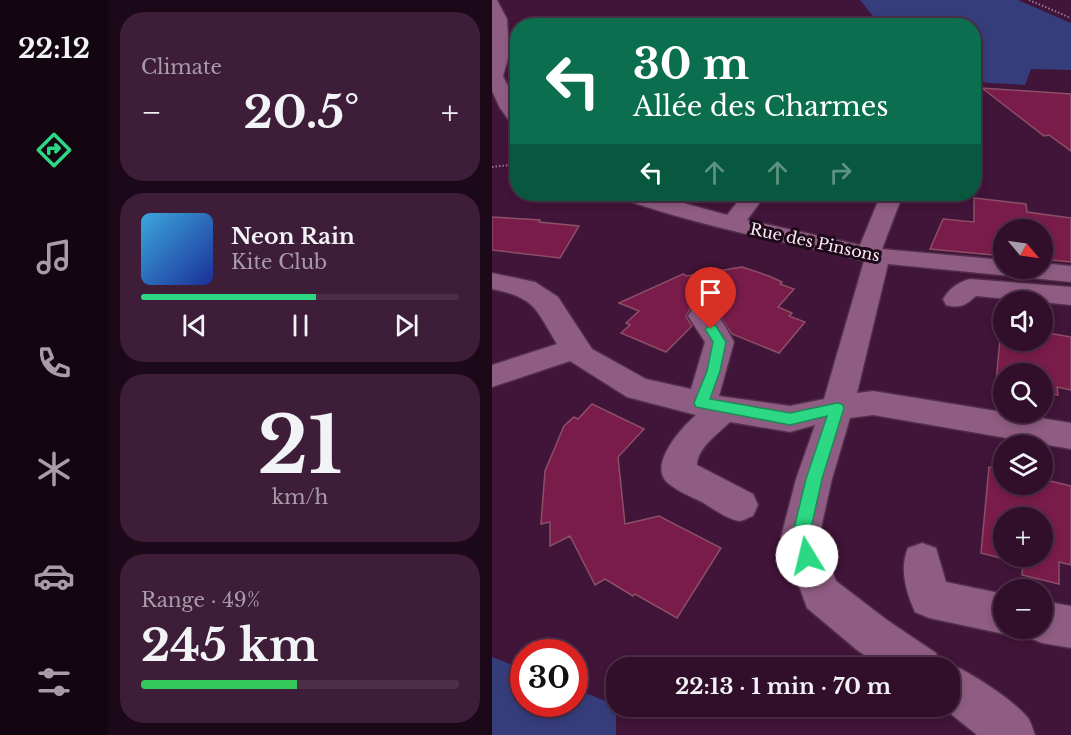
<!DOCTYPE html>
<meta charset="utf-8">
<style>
:root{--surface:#310f2b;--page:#3d1d37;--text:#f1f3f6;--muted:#a89ca9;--line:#4c2f47;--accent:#2cd884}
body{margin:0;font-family:"Libre Baskerville",serif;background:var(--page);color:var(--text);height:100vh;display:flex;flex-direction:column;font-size:22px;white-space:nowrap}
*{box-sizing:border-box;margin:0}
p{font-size:20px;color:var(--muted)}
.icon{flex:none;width:33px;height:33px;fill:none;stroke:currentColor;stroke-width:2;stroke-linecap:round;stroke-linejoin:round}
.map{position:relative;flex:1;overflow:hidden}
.panel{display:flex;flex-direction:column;gap:12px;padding:12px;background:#1b0818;width:384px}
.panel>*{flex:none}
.banner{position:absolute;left:18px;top:18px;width:471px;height:183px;border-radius:24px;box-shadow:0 3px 9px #0003,0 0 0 2px var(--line);background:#0b6e4f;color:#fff;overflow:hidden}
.needle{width:39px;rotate:119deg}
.fabs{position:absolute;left:501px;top:219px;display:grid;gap:12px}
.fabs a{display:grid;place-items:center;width:60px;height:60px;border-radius:50%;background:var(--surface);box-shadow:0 3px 9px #0003,0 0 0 2px var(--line);font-size:30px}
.speed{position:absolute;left:18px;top:639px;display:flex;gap:12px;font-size:30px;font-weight:700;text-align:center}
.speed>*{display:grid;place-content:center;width:78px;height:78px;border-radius:50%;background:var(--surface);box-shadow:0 3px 9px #0003,0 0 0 2px var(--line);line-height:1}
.speed .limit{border:9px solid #d22;background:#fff;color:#111}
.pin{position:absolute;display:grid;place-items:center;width:51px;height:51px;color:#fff;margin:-62px -26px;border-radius:50% 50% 50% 0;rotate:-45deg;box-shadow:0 0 6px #0007}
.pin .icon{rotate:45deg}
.me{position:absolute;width:66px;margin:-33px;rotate:351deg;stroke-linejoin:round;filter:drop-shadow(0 0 4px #0008)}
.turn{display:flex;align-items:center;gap:21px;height:126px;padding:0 24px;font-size:27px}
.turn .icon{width:78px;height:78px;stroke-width:2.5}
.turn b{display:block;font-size:42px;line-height:51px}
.lanes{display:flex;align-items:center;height:57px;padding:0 24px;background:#0003;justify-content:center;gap:30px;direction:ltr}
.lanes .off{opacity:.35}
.big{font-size:45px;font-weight:700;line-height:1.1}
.panel .widget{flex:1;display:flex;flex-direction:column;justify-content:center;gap:9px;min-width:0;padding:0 21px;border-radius:24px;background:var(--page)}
.panel .dial{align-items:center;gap:0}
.dial b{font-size:78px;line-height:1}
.song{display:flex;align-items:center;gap:18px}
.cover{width:72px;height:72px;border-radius:9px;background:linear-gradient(135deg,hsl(200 70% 55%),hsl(230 70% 35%))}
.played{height:6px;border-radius:3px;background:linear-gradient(90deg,var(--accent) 55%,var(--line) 55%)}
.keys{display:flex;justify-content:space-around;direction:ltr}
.heat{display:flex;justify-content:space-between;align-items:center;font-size:33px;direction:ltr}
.charge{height:9px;border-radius:4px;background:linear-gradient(90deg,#34c759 49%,var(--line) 0)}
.trip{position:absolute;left:114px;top:657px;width:354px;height:60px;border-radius:24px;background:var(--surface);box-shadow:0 3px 9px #0003,0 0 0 2px var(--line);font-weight:700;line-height:60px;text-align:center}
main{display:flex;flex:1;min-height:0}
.tab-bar{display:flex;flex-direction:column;width:108px;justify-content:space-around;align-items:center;background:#140611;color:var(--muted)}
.tab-bar .icon{width:42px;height:42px}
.tab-bar .selected{color:var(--accent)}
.tab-bar b{font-size:27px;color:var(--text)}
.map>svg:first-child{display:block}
</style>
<main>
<nav class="tab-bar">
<b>22:12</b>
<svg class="icon selected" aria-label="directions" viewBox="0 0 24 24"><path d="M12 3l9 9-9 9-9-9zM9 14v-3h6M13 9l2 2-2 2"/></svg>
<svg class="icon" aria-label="music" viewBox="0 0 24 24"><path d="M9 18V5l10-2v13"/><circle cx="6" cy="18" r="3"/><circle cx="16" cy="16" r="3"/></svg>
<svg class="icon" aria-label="phone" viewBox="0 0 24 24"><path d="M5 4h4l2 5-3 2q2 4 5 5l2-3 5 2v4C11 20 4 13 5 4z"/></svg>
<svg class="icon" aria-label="climate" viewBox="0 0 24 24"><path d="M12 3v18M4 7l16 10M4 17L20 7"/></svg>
<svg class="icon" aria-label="car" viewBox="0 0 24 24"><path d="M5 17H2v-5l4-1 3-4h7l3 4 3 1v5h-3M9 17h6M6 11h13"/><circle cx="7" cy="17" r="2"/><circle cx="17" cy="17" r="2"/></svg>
<svg class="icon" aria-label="filters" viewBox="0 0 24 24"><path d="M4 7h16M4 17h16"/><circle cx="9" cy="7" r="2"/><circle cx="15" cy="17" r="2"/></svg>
</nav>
<section class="panel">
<div class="widget"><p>Climate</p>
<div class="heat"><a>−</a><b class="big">20.5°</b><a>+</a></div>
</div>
<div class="widget">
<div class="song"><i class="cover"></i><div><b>Neon Rain</b><p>Kite Club</p></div></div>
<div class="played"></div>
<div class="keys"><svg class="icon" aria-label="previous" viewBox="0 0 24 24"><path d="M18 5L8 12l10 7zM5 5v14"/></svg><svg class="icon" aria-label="pause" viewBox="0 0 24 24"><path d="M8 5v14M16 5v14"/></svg><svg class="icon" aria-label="next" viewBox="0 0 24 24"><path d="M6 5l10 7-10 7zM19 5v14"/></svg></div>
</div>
<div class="widget dial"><b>21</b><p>km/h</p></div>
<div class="widget"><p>Range · 49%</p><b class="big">245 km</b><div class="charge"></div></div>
</section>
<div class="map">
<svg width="579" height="735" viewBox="0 0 579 735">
<rect width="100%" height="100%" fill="#411439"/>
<path fill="#363d7b" d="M368 0H526L579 23V70L539 69 533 85 482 82V26L388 25Z
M0 657 31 669 32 704H82L83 689 124 705V735H0Z"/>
<path fill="#791c49" stroke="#8b4f66" stroke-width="1.5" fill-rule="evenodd" d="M490 88 579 94V151L557 135 552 136Z
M482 198 534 204 535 212 579 218V262L550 259V230H512V256L438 249 451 219 482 222Z
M0 217 48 220 47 222 87 226 68 258 0 250Z
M250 267 277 276 290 282 288 284 302 289 286 307 300 313 297 316 313 322 287 353 240 334 227 315 216 307 208 306 198 309 194 317 200 326 174 352 129 333 138 325 134 323 147 311 127 303 191 274 195 276Z
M509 327H512V340H550V332L579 337V390L565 387 566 395 550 392V374H512V384L504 383Z
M100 404 152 429 126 457 133 524 167 516 229 548 185 618 143 594 141 596 113 579 103 585 78 536 58 546V522L49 524 53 471 72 426 82 417 86 419Z
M497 467 512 470V484H550V479L579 486V565L567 562V584L530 575 531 564 489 553ZM512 518H550V556H512Z"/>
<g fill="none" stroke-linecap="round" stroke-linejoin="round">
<defs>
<path id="street" d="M0 0H5L15 19 17 55 11 76 26 106V124L19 123 8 108 0 91Z
M128 194H159L235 215 252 194H274L255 220 368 245 389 194H411L390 249 512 260V268H550V263L579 266V282L396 264 365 393 381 391 579 423V449L381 415 358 418 340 479 327 537 344 581 395 620 444 653 450 667 458 664C480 673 520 699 536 718 539 722 541 730 543 735H485L449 706H458V668H391L365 650 315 608 289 537 304 479 323 425 298 432 238 422C227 433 205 448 205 465L261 494 266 505 261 516C257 517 251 521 248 521 236 520 220 508 210 502 200 497 187 492 177 484 154 466 190 427 204 415L135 397 78 361 0 387V365L65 344C43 308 44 298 0 289V273L43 282 66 297 100 349 154 379 199 389 213 342 196 316 200 310C223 303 232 324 242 342L227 396 298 406 332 399 372 261C291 241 209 227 131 199Z
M478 279 579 287V305L484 296C474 305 468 309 454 305L451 299C457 289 466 282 478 279Z
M430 543 444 548 454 582 512 594V628H526L512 634 437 618 423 612C414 592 407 568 416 548Z
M550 601 579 606V648L550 643 535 637 532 628H550Z"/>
</defs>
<use href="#street" stroke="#512f4a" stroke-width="3"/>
<path stroke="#987791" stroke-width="2" stroke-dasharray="1.5 2" stroke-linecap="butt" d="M537 0 579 18
M0 167 26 164"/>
<use href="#street" fill="#8f5c83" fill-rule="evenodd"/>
</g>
<path fill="#2cd884" stroke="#1d8c56" stroke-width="1.5" d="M219 325 224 326 234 342 228 371 218 399 298 413 345 403 350 404 352 408 330 479 317 537 324 556 322 562 315 564 309 562 300 537 314 479 335 416 298 425 204 407 202 403 215 371 221 342 213 329Z"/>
<g text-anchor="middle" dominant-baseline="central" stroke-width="6" stroke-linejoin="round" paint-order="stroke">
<g font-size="16" fill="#fceaf7" stroke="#1d0918">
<text transform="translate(323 242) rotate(12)">Rue des Pinsons</text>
</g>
</g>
</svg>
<div class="fabs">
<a><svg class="needle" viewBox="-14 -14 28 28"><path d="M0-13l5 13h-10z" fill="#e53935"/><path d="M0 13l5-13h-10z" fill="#a89ca9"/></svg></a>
<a><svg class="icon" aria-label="sound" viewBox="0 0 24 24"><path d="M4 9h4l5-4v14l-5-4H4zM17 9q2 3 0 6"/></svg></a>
<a><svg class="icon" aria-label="search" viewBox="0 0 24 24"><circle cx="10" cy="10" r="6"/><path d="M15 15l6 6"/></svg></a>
<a><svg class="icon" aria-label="layers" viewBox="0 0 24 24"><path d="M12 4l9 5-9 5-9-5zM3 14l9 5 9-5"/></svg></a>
<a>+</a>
<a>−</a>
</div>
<div class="speed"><div class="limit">30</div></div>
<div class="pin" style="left:219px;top:329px;background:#d93025"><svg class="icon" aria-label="arrive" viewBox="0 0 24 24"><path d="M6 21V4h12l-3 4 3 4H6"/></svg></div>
<svg class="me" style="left:315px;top:556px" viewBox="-20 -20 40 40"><circle r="19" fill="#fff"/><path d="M0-13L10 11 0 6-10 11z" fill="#2cd884"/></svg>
<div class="trip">22:13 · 1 min · 70 m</div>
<div class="banner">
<div class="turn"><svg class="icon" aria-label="left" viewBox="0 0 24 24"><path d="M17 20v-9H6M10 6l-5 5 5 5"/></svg><div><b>30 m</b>Allée des Charmes</div></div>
<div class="lanes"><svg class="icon" aria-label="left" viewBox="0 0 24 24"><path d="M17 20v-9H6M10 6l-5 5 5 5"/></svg><svg class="icon off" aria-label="ahead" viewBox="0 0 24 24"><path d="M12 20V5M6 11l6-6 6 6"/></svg><svg class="icon off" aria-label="ahead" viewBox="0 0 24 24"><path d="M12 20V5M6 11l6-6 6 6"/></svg><svg class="icon off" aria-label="right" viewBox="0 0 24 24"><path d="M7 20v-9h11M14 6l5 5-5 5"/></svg></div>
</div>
</div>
</main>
